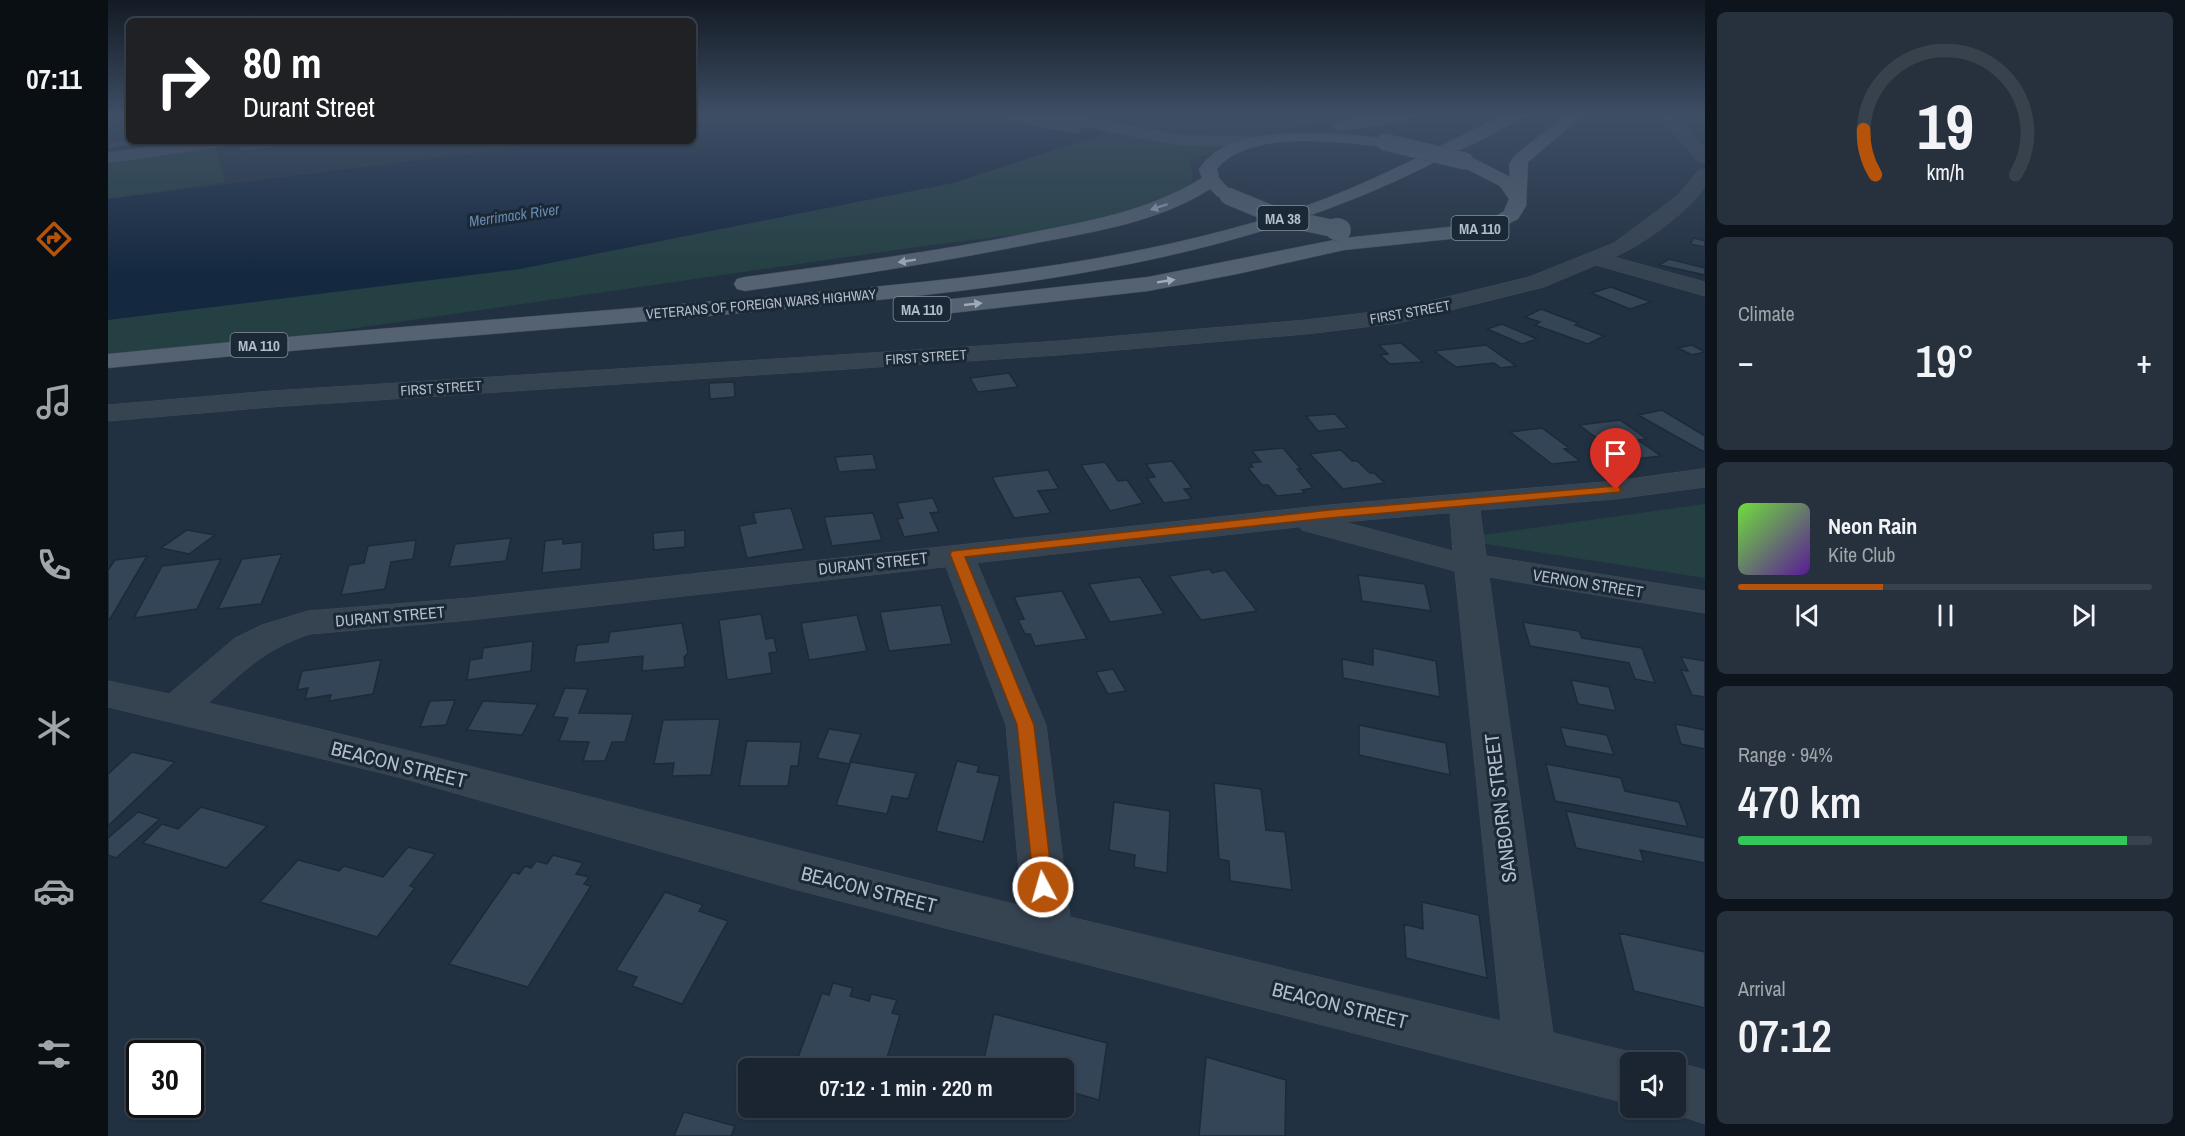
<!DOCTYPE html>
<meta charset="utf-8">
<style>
:root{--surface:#1a2531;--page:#27313d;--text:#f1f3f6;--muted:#9fa5ab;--line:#38424d;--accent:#b45309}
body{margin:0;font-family:"Archivo Narrow",sans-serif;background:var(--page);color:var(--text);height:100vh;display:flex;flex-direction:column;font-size:22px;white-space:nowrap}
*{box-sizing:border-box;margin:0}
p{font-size:20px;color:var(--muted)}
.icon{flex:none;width:33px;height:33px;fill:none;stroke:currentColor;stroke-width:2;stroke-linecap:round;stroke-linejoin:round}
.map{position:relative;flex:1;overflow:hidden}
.side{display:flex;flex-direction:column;gap:12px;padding:12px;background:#0e141b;width:480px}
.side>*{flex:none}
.top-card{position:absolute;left:18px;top:18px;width:570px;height:126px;border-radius:9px;box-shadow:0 2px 4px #0004,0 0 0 2px var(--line);background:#202124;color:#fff;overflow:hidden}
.tools{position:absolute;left:1512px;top:1052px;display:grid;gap:12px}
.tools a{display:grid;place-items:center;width:66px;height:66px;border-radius:9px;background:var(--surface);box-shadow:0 2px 4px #0004,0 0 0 2px var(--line);font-size:30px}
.speed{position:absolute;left:18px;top:1040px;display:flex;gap:12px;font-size:30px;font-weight:700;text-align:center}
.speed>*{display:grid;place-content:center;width:78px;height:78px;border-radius:50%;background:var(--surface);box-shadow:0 2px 4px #0004,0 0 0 2px var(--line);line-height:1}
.speed .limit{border:3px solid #111;border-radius:9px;background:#fff;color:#111}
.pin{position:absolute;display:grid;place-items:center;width:51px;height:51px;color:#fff;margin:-62px -26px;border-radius:50% 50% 50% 0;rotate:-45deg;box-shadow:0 0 6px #0007}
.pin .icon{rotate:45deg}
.me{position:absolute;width:66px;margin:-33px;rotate:354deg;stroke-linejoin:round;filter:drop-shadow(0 0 4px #0008)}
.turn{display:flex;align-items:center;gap:21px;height:126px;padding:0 18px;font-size:27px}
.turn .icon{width:78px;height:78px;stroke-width:2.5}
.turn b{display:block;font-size:42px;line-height:51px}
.big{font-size:45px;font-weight:600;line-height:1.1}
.side .tile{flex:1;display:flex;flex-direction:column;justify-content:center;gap:9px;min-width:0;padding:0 21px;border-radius:9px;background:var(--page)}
.side .dial{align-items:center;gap:0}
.dial svg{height:156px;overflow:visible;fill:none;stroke:var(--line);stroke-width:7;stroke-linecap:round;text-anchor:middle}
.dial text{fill:var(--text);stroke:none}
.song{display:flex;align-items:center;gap:18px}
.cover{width:72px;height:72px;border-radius:9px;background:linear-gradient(135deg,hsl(100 70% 55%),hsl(270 70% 35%))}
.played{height:6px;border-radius:3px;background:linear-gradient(90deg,var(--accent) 35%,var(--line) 35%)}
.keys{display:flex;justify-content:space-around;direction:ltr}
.heat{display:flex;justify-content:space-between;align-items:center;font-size:33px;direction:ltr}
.charge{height:9px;border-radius:4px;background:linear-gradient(90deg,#34c759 94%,var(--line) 0)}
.trip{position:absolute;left:630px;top:1058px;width:336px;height:60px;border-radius:9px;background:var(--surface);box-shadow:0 2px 4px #0004,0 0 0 2px var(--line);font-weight:600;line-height:60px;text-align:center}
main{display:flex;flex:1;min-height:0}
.tab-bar{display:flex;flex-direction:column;width:108px;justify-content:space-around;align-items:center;background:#0a0f14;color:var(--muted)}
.tab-bar .icon{width:42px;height:42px}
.tab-bar .active{color:var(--accent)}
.tab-bar b{font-size:27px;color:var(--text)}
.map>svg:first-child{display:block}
</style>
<main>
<nav class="tab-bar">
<b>07:11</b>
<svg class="icon active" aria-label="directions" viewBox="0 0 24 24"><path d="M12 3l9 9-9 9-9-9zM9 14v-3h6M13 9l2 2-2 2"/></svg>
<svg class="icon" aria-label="music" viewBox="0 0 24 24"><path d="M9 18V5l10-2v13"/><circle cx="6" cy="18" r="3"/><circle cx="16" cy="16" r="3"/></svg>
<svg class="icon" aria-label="phone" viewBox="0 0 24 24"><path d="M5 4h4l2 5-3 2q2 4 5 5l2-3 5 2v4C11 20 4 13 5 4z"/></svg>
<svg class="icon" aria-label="climate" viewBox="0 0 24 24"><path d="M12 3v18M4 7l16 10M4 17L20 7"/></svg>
<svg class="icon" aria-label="car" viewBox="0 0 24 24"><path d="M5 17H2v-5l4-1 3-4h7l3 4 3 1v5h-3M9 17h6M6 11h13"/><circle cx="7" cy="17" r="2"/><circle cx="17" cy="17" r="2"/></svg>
<svg class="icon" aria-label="filters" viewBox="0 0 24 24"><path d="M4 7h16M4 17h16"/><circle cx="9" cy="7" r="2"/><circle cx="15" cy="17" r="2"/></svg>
</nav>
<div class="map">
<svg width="1597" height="1136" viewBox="0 0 1597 1136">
<rect width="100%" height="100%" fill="#223141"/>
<path fill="#244042" d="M1014 116H1229L1083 160 1084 181 1053 207 997 224 815 246 0 364V314Z
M107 146 117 182 0 199V163Z
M1597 504V578L1346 539Z"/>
<path fill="#142840" d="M655 116H1051L845 183 412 269 0 320V199L463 141H585V126Z"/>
<path fill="#344558" stroke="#1d2a38" stroke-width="1.5" d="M21 139 23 146 0 149V142Z
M163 142 165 148 132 152 131 146Z
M1586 238 1597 241V247L1582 244Z
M1561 259 1597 268V275L1551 265Z
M1503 287 1543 302 1522 309 1483 293Z
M1433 309 1470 323 1467 325 1496 336 1480 344 1427 325 1432 322 1417 317Z
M1394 324 1429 339 1414 344 1379 329Z
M1293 343 1315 362 1282 364 1272 355 1280 354 1271 345Z
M1378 345 1408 366 1393 368 1386 363 1348 367 1326 351Z
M1584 345 1597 352 1584 355 1570 348Z
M901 373 910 387 870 392 862 378Z
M626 382 627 397 602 399 601 383Z
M1554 410 1597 436V451H1594L1530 415Z
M1227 414 1240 428 1210 431 1198 416Z
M1512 420 1539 439 1530 440 1553 456 1519 460 1471 425Z
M1434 428 1461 448 1456 449 1472 461 1444 464 1402 432Z
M1175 448 1193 469H1189L1205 488 1194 490 1197 493 1169 496 1160 485H1154L1140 468 1145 467 1142 463 1153 462 1144 451Z
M1233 450 1244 461H1249L1262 473H1266L1277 483 1235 489 1202 454Z
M765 454 769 469 731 472 727 457Z
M1064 461 1084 488 1076 489 1084 499 1056 503 1039 478 1047 477 1038 464Z
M997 462 1010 481 1019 480 1035 503 1002 511 973 465Z
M940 470 951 489 930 491 943 513 906 518 884 477Z
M825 498 831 512 822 513 831 532 796 537 789 519 795 518 789 503Z
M683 508 696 549 639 558 631 526 648 523 645 513Z
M765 513 774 540 724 546 716 517Z
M79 530 107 535 81 554 53 548Z
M577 530V547L546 550 545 533Z
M403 538 398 561 341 567 347 544Z
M455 539V544L474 542 473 569 434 573 437 541Z
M308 540 305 559 283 562 277 589 233 595 241 565 256 563 260 546Z
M174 554 153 604 110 609 134 559Z
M39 556 2 619H0V570L7 560Z
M113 559 89 609 26 618 54 566Z
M1102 569 1104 573 1117 570 1149 611 1093 620 1061 576Z
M1250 575 1317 584 1323 611 1254 601Z
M1032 577 1056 614 1002 622 981 584Z
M954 591 979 639 927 646 922 634H917L910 620 916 619 906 597Z
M833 605 844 644 781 651 772 612Z
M653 614 658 639 666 638 669 652 661 653 664 673 619 680 611 620Z
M749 615 759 651 701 660 693 623Z
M1415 622 1471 631 1474 638 1534 648 1547 683 1527 679 1521 663 1422 646Z
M574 623 580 653 576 657 577 667 534 671 535 656 466 663 469 645 500 642 502 632Z
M425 641 423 671 359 680 362 660 374 658 375 648Z
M1265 648 1328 661 1332 697 1235 678 1234 659 1265 665Z
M1573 657 1597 661V697L1584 695 1573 670 1580 671Z
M273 660 265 694 221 701 223 695 197 699 200 688 189 690 194 671Z
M1005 669 1018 691 1000 694 988 672Z
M1463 680 1501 687 1508 711 1470 704Z
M457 688 480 689 471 713 525 714 517 742H504L497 761H475L481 742 451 741 460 718 445 717Z
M347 700 338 725 312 727 322 701Z
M375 701 430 704 414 735 359 730Z
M612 719 603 775 564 776 566 763 546 764 555 720Z
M1567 724 1597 730V749L1573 744Z
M1251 725 1338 743 1342 775 1251 755Z
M1452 727 1499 735 1506 755 1458 746Z
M721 729 753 734 741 764 709 758Z
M639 741 693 742 690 766H683L680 786H631Z
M24 752 67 762 0 826V774Z
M849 761 871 766 869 772 892 776 875 842 828 831Z
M743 762 808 773 800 799 784 796 779 814 728 805Z
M1438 764 1513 778 1517 791 1571 802 1580 827 1447 801Z
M1106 783 1153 789 1158 830 1177 832 1184 890 1122 881 1121 861 1111 859Z
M1006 802 1062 811 1059 873 1026 867 1027 855 1001 850Z
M93 807 159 826 118 868 35 843 54 824 70 829Z
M1458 811 1597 838V863L1532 850 1536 862 1468 848Z
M30 812 52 819 8 858 0 855V838Z
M300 847 327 854 302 886 307 888 269 937 152 902 190 860 231 871 236 866 275 877Z
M445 855 475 863 468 874 481 877 476 884 483 886 420 987 341 964 405 872 411 874 417 866 423 868 428 861 439 864Z
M557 892 595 905 591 911 620 921 574 1004 524 986 529 977 508 970Z
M1314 902 1371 915 1379 978 1298 958 1296 924 1315 929Z
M1511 933 1597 952V1008L1526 991Z
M725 983 745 988 742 996 761 1001 763 994 789 1000 784 1013 792 1015 776 1068H686L714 993 721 995Z
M886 1014 999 1043 991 1100 956 1090V1068H874Z
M1098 1057 1178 1080 1177 1136H1091Z
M865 1107H904L902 1117Z
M576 1112 627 1126 623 1136H566Z"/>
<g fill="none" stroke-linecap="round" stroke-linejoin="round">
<defs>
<path id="street" d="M1551 116H1567L1597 148V163L1591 162Z
M1597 169C1597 175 1597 182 1596 187 1583 211 1531 247 1506 257L1597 282V296L1488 265 1436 287 1290 323 1198 334 951 355 163 407 0 421V405L163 391 951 341 1198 320 1290 309 1421 277 1506 243 1569 196 1591 170Z
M1597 469V487L1507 499 1372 510 1378 556 1597 591V613L1381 577 1445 1033 1522 1052 1541 1059 1542 1062H1522V1104L678 887 294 778 0 707V681L61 694 127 638 154 625 200 611 362 598 1221 505 1507 481ZM1342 513 1345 551 1236 522ZM1192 527 1194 530 1347 571 1393 1021 962 917 938 725 869 563ZM838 567 898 725 914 906C642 841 373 765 100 703 135 672 156 649 202 634L362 620Z
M1568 1062 1597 1070V1124L1549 1108 1568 1107Z"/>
<path id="secondary" d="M898 116H968L1071 135 1150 137 1158 142 1150 147 1071 145 972 126V131L966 133 906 121Z
M83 141H125L117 146 0 163V153Z"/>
<path id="primary" d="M1267 116H1304L1296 121 1232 131 1224 126 1232 121Z
M1393 116H1413C1393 133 1348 151 1323 164 1108 273 860 292 623 314 416 332 208 347 0 368V354C214 332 428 317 642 298 826 282 1016 267 1192 208 1262 184 1327 148 1393 116Z
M1457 116H1474L1420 162 1418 206 1410 219 1384 232 1342 239 1236 250 1129 274 1040 291 835 314 827 312 824 307 827 302 835 300 1040 277 1236 238 1360 225 1385 218 1396 211 1401 199 1392 186 1351 165 1348 161 1351 157H1363L1402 177 1401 164 1407 155Z
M1181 133 1236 134 1283 139 1285 142 1277 147C1230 142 1141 129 1109 169L1111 178 1125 193 1122 197H1110L1102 189C1052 221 991 231 933 242 835 262 736 277 637 291L629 289 626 284 629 279 637 277C732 264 827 252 921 233 981 221 1041 211 1094 178L1091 169C1112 139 1147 136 1181 133Z"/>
</defs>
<use href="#street" stroke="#404c5a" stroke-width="1"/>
<use href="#secondary" stroke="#404c5a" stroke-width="1"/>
<use href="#primary" stroke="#404c5a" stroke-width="1"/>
<use href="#street" fill="#364351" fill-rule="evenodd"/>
<use href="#secondary" fill="#445264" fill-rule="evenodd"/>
<use href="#primary" fill="#546271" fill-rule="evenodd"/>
<defs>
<path id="primary-bridge-far1" d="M1277 142 1357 161
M1120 196 1171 217 1232 230"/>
<path id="primary-bridge" d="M1228 229 1232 230"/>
</defs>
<use href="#primary-bridge-far1" stroke="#404c5a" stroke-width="18" stroke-linecap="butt"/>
<use href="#primary-bridge" stroke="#404c5a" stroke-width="23" stroke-linecap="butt"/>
<use href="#primary-bridge-far1" stroke="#546271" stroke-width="17"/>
<use href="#primary-bridge" stroke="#546271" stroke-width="22"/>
</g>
<defs><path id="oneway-solid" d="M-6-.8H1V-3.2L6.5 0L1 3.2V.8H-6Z" transform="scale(1.5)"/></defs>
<g fill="#a0abb9">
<use href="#oneway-solid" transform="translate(1051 207) rotate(162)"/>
<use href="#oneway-solid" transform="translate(799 261) rotate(171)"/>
<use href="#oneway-solid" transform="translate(1058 281) rotate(-9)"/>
<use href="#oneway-solid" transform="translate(865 304) rotate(-6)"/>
</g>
<linearGradient id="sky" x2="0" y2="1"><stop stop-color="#131b24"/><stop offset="0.42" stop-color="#3e4e65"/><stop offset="1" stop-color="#3e4e65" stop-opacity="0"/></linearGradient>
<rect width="1597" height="275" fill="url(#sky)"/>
<path fill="#b45309" stroke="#753606" stroke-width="1.5" d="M1508 486 1512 487V492L1221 518 857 557 926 725 945 887 942 893 935 895 929 893 926 887 909 725 842 554 844 551 1221 510Z"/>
<g text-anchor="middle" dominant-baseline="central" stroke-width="6" stroke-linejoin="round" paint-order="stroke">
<g font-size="14" fill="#b3bdcb" stroke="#1b2836">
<text transform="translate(653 304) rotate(-5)">VETERANS OF FOREIGN WARS HIGHWAY</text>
<text transform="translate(1302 312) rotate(-10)">FIRST STREET</text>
<text transform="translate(818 357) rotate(-4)">FIRST STREET</text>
<text transform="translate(333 388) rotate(-4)">FIRST STREET</text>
</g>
<g font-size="15" font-style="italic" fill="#6889ae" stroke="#1b2836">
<text transform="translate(406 215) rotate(-8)">Merrimack River</text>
</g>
<g fill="#1b2836" stroke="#85909e" stroke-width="1.5">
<rect x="1149.5" y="206" width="51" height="24" rx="4.5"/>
<rect x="1343.5" y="216" width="57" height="24" rx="4.5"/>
<rect x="785.5" y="297" width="57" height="24" rx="4.5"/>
<rect x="122.5" y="333" width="57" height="24" rx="4.5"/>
</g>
<g font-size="15" font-weight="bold" fill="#b3bdcb">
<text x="1175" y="218">MA 38</text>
<text x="1372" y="228">MA 110</text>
<text x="814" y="309">MA 110</text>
<text x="151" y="345">MA 110</text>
</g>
<g font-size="16" fill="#b3bdcb" stroke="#1b2836">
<text transform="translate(765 563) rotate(-6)">DURANT STREET</text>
<text transform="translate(1480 583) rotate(9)">VERNON STREET</text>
<text transform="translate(282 616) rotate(-5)">DURANT STREET</text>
</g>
<g font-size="20" fill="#b3bdcb" stroke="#1b2836">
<text transform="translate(291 764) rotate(14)">BEACON STREET</text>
<text transform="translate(1392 808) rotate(-97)">SANBORN STREET</text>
<text transform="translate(761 889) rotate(14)">BEACON STREET</text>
<text transform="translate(1232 1005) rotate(14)">BEACON STREET</text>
</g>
</g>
</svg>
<div class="tools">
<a><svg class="icon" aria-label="sound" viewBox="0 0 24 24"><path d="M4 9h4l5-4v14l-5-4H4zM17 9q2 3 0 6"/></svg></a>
</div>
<div class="speed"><div class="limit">30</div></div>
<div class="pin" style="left:1508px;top:490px;background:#d93025"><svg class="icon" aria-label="arrive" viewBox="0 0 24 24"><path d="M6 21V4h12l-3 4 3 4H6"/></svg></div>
<svg class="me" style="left:935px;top:887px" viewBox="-20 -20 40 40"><circle r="17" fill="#b45309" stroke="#fff" stroke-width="3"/><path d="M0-11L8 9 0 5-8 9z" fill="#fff"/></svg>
<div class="trip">07:12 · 1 min · 220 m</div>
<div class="top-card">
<div class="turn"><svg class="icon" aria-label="right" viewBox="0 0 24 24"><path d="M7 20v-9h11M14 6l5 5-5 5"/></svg><div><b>80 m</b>Durant Street</div></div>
</div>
</div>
<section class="side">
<div class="tile dial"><svg viewBox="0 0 100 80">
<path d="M14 69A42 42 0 1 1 86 69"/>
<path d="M14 69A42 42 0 0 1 8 46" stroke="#b45309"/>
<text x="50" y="56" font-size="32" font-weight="700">19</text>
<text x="50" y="72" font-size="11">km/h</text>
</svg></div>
<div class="tile"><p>Climate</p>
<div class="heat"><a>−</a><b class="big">19°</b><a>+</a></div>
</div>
<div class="tile">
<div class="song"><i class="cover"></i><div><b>Neon Rain</b><p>Kite Club</p></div></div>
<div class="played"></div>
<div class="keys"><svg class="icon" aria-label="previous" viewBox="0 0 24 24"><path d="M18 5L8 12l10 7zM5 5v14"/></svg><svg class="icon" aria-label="pause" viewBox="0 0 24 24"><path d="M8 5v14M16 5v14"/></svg><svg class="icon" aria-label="next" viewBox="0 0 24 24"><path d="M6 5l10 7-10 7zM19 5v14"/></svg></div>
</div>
<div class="tile"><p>Range · 94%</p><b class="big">470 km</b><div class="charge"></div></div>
<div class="tile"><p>Arrival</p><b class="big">07:12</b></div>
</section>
</main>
